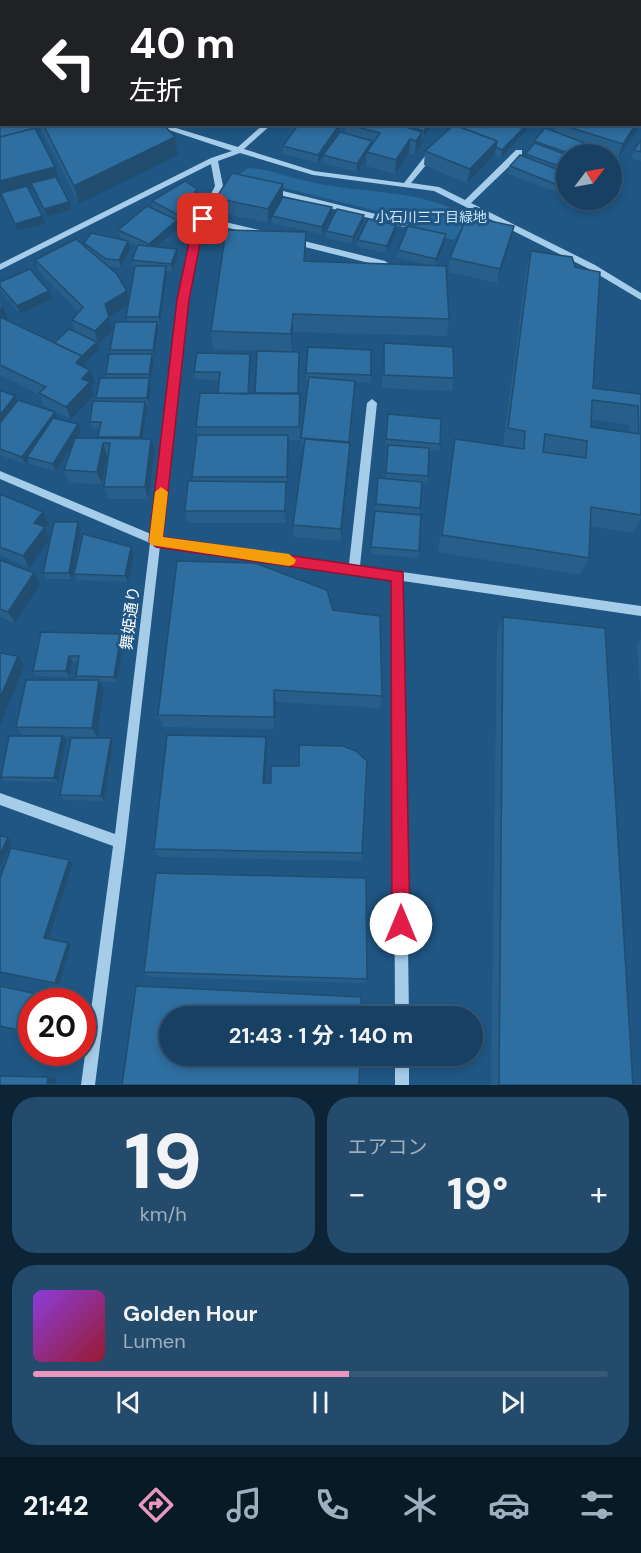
<!DOCTYPE html>
<html lang="ja">
<meta charset="utf-8">
<style>
:root{--surface:#174062;--page:#244b6b;--text:#f1f3f6;--muted:#9eafbe;--line:#365977;--accent:#e797bd}
body{margin:0;font-family:"DM Sans","Noto Sans JP",sans-serif;background:var(--page);color:var(--text);height:100vh;display:flex;flex-direction:column;font-size:22px;white-space:nowrap}
*{box-sizing:border-box;margin:0}
p{font-size:20px;color:var(--muted)}
.icon{flex:none;width:33px;height:33px;fill:none;stroke:currentColor;stroke-width:2;stroke-linecap:round;stroke-linejoin:round}
.map{position:relative;height:1085px;overflow:hidden}
.sheet{display:flex;flex-direction:column;gap:12px;padding:12px;background:#0d2336;flex:1}
.sheet>*{flex:none}
.guide{position:absolute;left:0px;top:0px;width:642px;height:126px;box-shadow:0 3px 9px #0003,0 0 0 2px var(--line);background:#202124;color:#fff;overflow:hidden}
.needle{width:39px;rotate:58deg}
.buttons{position:absolute;left:556px;top:144px;display:grid;gap:12px}
.buttons a{display:grid;place-items:center;width:66px;height:66px;border-radius:50%;background:var(--surface);box-shadow:0 3px 9px #0003,0 0 0 2px var(--line);font-size:30px}
.speed{position:absolute;left:18px;top:988px;display:flex;gap:12px;font-size:30px;font-weight:700;text-align:center}
.speed>*{display:grid;place-content:center;width:78px;height:78px;border-radius:50%;background:var(--surface);box-shadow:0 3px 9px #0003,0 0 0 2px var(--line);line-height:1}
.speed .limit{border:9px solid #d22;background:#fff;color:#111}
.pin{position:absolute;display:grid;place-items:center;width:51px;height:51px;color:#fff;margin:-26px;border-radius:12px;box-shadow:0 3px 9px #0006}
.me{position:absolute;width:66px;margin:-33px;rotate:0deg;stroke-linejoin:round;filter:drop-shadow(0 0 4px #0008)}
.turn{display:flex;align-items:center;gap:21px;height:126px;padding:0 30px;font-size:27px}
.turn .icon{width:78px;height:78px;stroke-width:2.5}
.turn b{display:block;font-size:42px;line-height:51px}
.big{font-size:45px;font-weight:700;line-height:1.1}
.sheet .widget{flex:1;display:flex;flex-direction:column;justify-content:center;gap:9px;min-width:0;padding:0 21px;border-radius:24px;background:var(--page)}
.sheet .dial{align-items:center;gap:0}
.dial b{font-size:78px;line-height:1}
.song{display:flex;align-items:center;gap:18px}
.cover{width:72px;height:72px;border-radius:9px;background:linear-gradient(135deg,hsl(270 70% 55%),hsl(350 70% 35%))}
.played{height:6px;border-radius:3px;background:linear-gradient(90deg,var(--accent) 55%,var(--line) 55%)}
.keys{display:flex;justify-content:space-around;direction:ltr}
.heat{display:flex;justify-content:space-between;align-items:center;font-size:33px;direction:ltr}
.sheet .tiles{flex:1;display:grid;gap:12px;grid-template-columns:1fr 1fr}
.widget:last-child{grid-column:span 2}
.trip{position:absolute;left:159px;top:1006px;width:324px;height:60px;border-radius:30px;background:var(--surface);box-shadow:0 3px 9px #0003,0 0 0 2px var(--line);font-weight:700;line-height:60px;text-align:center}
.tabs{display:flex;height:96px;justify-content:space-around;align-items:center;background:#091a27;color:var(--muted)}
.tabs .icon{width:42px;height:42px}
.tabs .on{color:var(--accent)}
.tabs b{font-size:27px;color:var(--text)}
.map>svg:first-child{display:block}
</style>
<div class="map">
<svg width="641" height="1085" viewBox="0 0 641 1085">
<rect width="100%" height="100%" fill="#1f5683"/>
<path fill="#28699b" d="M248 168C270 169 290 178 311 182 367 195 417 187 469 217L454 240 410 230 413 220 237 176Z"/>
<g fill="none" stroke-linecap="round" stroke-linejoin="round">
<path fill="#a5cce9" fill-rule="evenodd" d="M87 0H93L86 2Z
M161 0 180 2H163Z
M353 0H359L352 2Z
M419 0H425L418 2Z
M0 115H2V120H0Z
M151 124H163L238 147 264 124H272L244 149 314 171 404 183 429 151H432L436 153 411 183 439 187 465 200 516 150H522V154L471 203 595 265 641 293V300L589 269 434 191 313 175 240 153 218 161 223 186 208 218 268 232 269 234 265 237 205 222 200 233 187 300 161 537 349 564 367 403 372 399 377 403 360 566 641 606V616L403 581 409 1017H395L393 580 160 546 126 842 95 1085H81L113 846 0 805V793L115 834 150 543 0 479V471L151 534 179 300 192 233 215 186 211 164 0 270V264L211 158 232 151Z
M268 188H271L404 221 408 224 404 227 268 192Z
M292 238 385 261 389 264 385 267 289 243V239Z
M395 1056H409V1085H395Z"/>
</g>
<path fill="#285f8a" fill-rule="evenodd" d="M0 0H50L51 2H2V37H0Z
M260 0H283L282 2H260Z
M486 0H641L640 2H486Z
M40 124H161L175 137 178 155 79 204 42 131Z
M216 124H233L230 127Z
M299 124H343L338 132V135L345 134 346 124H434L423 138H421V145L415 154 409 153 395 174 366 166V157L357 172 323 163V156L318 163 283 154V146Z
M556 124H639L637 131 618 158 612 156V154H606L589 149 586 154H567V178L566 181 556 192 508 174 510 166 524 156 525 154 533 145 534 141 555 132Z
M458 126 526 131 501 158 495 155 467 183 424 165 425 151Z
M37 132 59 181H58L69 202 71 210 46 217 33 188 29 189 45 224 17 231 2 196Z
M641 140V161L631 158 634 150Z
M283 184V197L332 215 322 234 272 223V217L268 223 218 212 216 198Z
M198 197 181 223 177 221 179 228 157 247 177 249 178 256 172 272 167 271V274L160 325H157L158 330 154 358H153L154 361 151 381H150L151 386 149 405H146L147 409 143 439 155 451 148 499H108L104 487 108 456H107L102 484 69 483 64 470 73 443 56 471 30 464 28 459 25 464 0 455V390L17 401 58 419 81 431 76 438H98L99 429H92L90 422 97 402 96 398 107 378 106 374 111 354 110 350 127 322 126 317 128 306 109 317 112 331 98 344H97L99 349 84 363 86 368 95 383 91 387 94 396 71 419 44 406 40 395 0 375V303L8 321 54 343 76 332 72 320 79 312 40 273 35 260 85 246 84 243 126 240 120 237 118 230 153 209 152 201ZM128 241 138 246 132 260 134 267 129 299 127 291 108 266 121 268 130 248Z
M364 215 363 222 352 244 326 238V231Z
M396 225V233L386 253 358 247V240Z
M514 226 511 240 497 283 448 272 450 258Z
M306 232V261L430 265 397 258 398 250 445 242 436 265 449 319 447 336 293 332 292 352 213 349 211 331Z
M531 251 593 388 641 394V518L633 533 590 526 589 558 580 575 438 552 452 457 455 439 503 446 526 272ZM591 419 629 425 630 433 591 427Z
M0 282 49 291 52 299 20 314 0 290Z
M384 343 454 378 452 391 382 388Z
M251 361 249 394H300V440H288L286 523H188L185 511 193 481 192 477 197 435 196 427 218 393 219 380 195 379 194 372Z
M306 373 371 375V383L355 382 350 443V455L341 541 294 537 293 525 304 445H301V438L309 381H306Z
M388 414 440 444 439 451 429 450 428 476 427 483H422L419 515 375 511 378 478 385 479 388 446H385Z
M0 494 43 512 49 523 45 528 50 539 29 568 0 555Z
M375 511 419 551 418 558 371 554Z
M78 522 81 529 72 579H47L43 573Z
M134 554 128 582 77 580 74 574Z
M0 560 40 584 15 623 0 617Z
M333 610 382 696 380 708 276 702 275 729 163 727 158 715Z
M503 617 633 1085H491L497 632Z
M41 632 124 639 117 682H100L104 690 97 737 23 735 16 727 78 680 76 676 78 662 72 661 69 677 36 676 33 671Z
M641 639V702L637 644Z
M111 738 113 743 104 801 64 800 60 795Z
M66 741 58 782 5 781 1 777Z
M267 748 265 783 362 853 361 861 159 857 154 849Z
M73 863 48 939 71 945 59 985 0 972V878Z
M144 972 367 979 365 983 150 977Z"/>
<path fill="#204d70" d="M620 0H641V5L640 2H616Z
M338 124H343L338 132V135L318 163V155L338 127Z
M429 124H434L423 138 424 131Z
M528 124 526 131 501 158 502 150Z
M636 124H639L637 131 618 158 623 144Z
M422 132 421 145 415 154 416 141Z
M175 137 178 155 79 204 74 186Z
M410 139 409 153 395 174 396 160Z
M372 141V148L367 152 366 157 357 172V164Z
M497 141 495 155 467 183 470 169Z
M590 145 588 152 586 154H582Z
M55 167 59 181 33 188 31 183 33 188 0 197V181Z
M567 174 566 181 556 192 558 185Z
M283 184V198L268 223V209Z
M197 189 198 197 181 223 180 216Z
M69 202 71 210 46 217 44 209Z
M332 207V215L322 234V227Z
M364 215 363 222 352 244 353 237Z
M42 216 45 224 17 231 15 224Z
M177 220 179 228 150 252 149 244Z
M396 225V233L386 253 387 246Z
M514 226 511 240 497 283 500 269Z
M306 232V250L304 279V261Z
M446 234 445 242 435 266 436 259Z
M128 241 130 248 121 268 119 260Z
M177 249 178 256 172 272 171 264Z
M166 266 167 274 160 325 159 317Z
M49 291 52 299 20 314 17 306Z
M127 291 130 304 109 317 112 331 98 344 95 331 105 304Z
M3 307 8 320 0 324V308Z
M293 314V332L292 352 291 334Z
M157 322 158 330 154 358 153 350Z
M97 342 99 349 84 363 87 369 76 363 81 356Z
M152 354 154 361 151 381 149 374Z
M250 354 251 361 248 402V395Z
M90 370 95 383 91 387 94 396 71 419 66 407 82 379Z
M149 378 151 386 149 405 147 398Z
M15 396 18 403 0 426V415Z
M145 402 147 409 142 444 140 437Z
M55 412 58 420 27 457 28 459 25 464 22 457Z
M78 424 81 431 56 471 53 464Z
M288 435 289 448 287 489V477Z
M151 439 155 451 148 499 145 487Z
M103 443 107 456 102 484 97 472Z
M350 443V455L341 541V529Z
M286 482V523L285 511Z
M43 512 49 523 45 528 50 539 29 568 23 556 34 523Z
M78 522 81 529 72 579 69 573Z
M131 547 134 554 128 582 125 576Z
M34 573 40 584 15 623 8 612Z
M121 634 124 639 117 682 114 677Z
M18 656 24 666 0 725V698Z
M69 656 72 661 69 677 66 671Z
M99 680 104 690 97 737 92 728Z
M274 690 276 702 275 729 274 717Z
M62 736 66 741 58 782 54 778Z
M266 737 267 748 265 793 263 783Z
M111 738 113 743 104 801 101 796Z
M8 838 12 842 0 867V854Z
M69 860 73 863 48 941 44 938Z
M68 943 71 945 59 985 55 983Z
M48 1077 56 1078 55 1085H47Z"/>
<path fill="#2e6ea0" stroke="#204d70" stroke-width="1.5" fill-rule="evenodd" d="M0 0H45L44 2H2V20L0 19Z
M93 0H124L123 2H92Z
M129 0H147L146 2H128Z
M291 0H325L324 2H290Z
M496 0H590L593 2H498Z
M609 0H620L616 2H612Z
M2 47V69H0V51Z
M640 57H641V92H640Z
M2 121V124H34L36 129 35 128 0 137V122Z
M43 124H161L164 125 175 137 74 186Z
M299 124H327L338 127 318 155 283 146Z
M346 124H395L422 132 416 141 410 139 396 160 367 152 380 133Z
M403 124H429L424 131Z
M459 124H527L502 150 496 147 497 141 458 126Z
M559 124H636L623 144Z
M454 125 497 141 470 169 425 151Z
M35 128 55 167 0 181V137Z
M545 128 590 145 582 154H571L534 141Z
M340 132 372 141 357 164 323 155Z
M641 140V152L634 150Z
M535 143 567 155V169L525 154Z
M520 155 567 173V174L558 185 510 166Z
M232 173 283 184 268 209 216 198Z
M56 177 69 202 44 209 31 183Z
M185 181 197 189 180 216 152 201Z
M27 186 42 216 15 224 1 193Z
M283 197 332 207 322 227 272 216Z
M147 206 177 220 149 244 118 230Z
M337 209 364 215 353 237 326 231Z
M467 216 514 226 500 269 450 258Z
M368 219 396 225 387 246 358 240Z
M408 226 446 234 436 259 398 250Z
M226 230 306 232 304 261 446 266 449 319 293 314 291 334 211 331Z
M91 233 128 241 119 260 106 259 84 243Z
M76 239 117 274 127 291 105 304 109 317 95 331 72 320 83 307 35 260Z
M138 245 177 249 171 264 132 260Z
M531 251 572 257 575 267 600 272 593 388 641 394V515L591 507 589 558 442 535 455 439 524 449 525 431 508 428ZM592 400 638 406 639 434 591 427ZM545 434 587 441 586 458 543 452Z
M135 266H166L159 317H126Z
M30 269 49 291 17 306 0 286V282Z
M0 317 82 356 76 363 90 370 82 379 90 382 66 407 39 393 46 387 0 365Z
M115 322H157L153 350H110Z
M69 329 97 342 82 356 54 343Z
M384 343 453 347 454 378 384 375Z
M308 347 371 350V375L306 373Z
M257 351 299 352 298 393H255Z
M197 353 250 354 248 394 218 393 220 372H194Z
M109 354H152L149 374H106Z
M309 377 355 381 349 442 301 438Z
M100 378H149L147 398H96Z
M0 390 15 396 0 415Z
M200 393 300 394 299 427H196Z
M18 400 55 412 22 457 0 449V423Z
M93 401 145 402 140 437H98L101 422H90Z
M388 414 441 419 440 444 386 439Z
M53 418 78 424 53 464 27 457Z
M197 435H288L287 477H192Z
M75 438 151 439 145 487H104L110 443H103L97 472 64 470Z
M305 439 350 443 341 529 293 525Z
M388 445 429 448 428 476 386 473Z
M378 478 422 482 420 508 376 504Z
M188 481 286 482 285 511H185Z
M0 494 43 512 34 523 45 527 23 556 0 547Z
M375 511 421 515 419 551 371 547Z
M54 522H78L69 573H43Z
M83 534 131 547 125 576 74 574Z
M0 560 34 573 8 612 0 609Z
M177 561 255 563 327 590 333 610 380 616 382 696 274 690V717L158 715Z
M503 617 605 628 633 1085H499Z
M41 632 121 634 114 677 76 676 79 656H69L66 671H33Z
M0 653 18 656 0 698Z
M26 680H99L92 728 16 727Z
M167 735 266 737 263 783H271V766H299V745L343 746 356 751 367 761 362 853 154 849Z
M9 736H62L54 778 1 777Z
M71 738H111L101 796 60 795Z
M0 835 8 838 0 854Z
M11 848 69 860 44 938 68 943 55 983 0 972V878Z
M156 873 366 878 367 979 144 972Z
M0 986 60 999 59 1002H32V1033L0 1026Z
M136 986 361 997V1017H170V1056H360L359 1085H122Z
M0 1076 48 1077 47 1085H0Z"/>
<path fill="#e11d48" stroke="#92132f" stroke-width="1.5" d="M203 215 208 219 202 233 189 300 163 537 403 572 410 924 407 930 401 933 395 930 392 924 391 581 156 547 149 541 177 300 191 233 199 216Z"/>
<path fill="#f59e0b" d="M161 487 168 492 163 537 289 554 296 560 294 564 289 566 151 545 149 541 155 492Z"/>
<g text-anchor="middle" dominant-baseline="central" stroke-width="6" stroke-linejoin="round" paint-order="stroke">
<g font-size="14" fill="#cae3f7" stroke="#1f5683">
<text x="431" y="217">小石川三丁目緑地</text>
</g>
<g font-size="16" fill="#fff" stroke="#1f5683">
<text transform="translate(130 618) rotate(-83)">舞姫通り</text>
</g>
</g>
</svg>
<div class="buttons">
<a><svg class="needle" viewBox="-14 -14 28 28"><path d="M0-13l5 13h-10z" fill="#e53935"/><path d="M0 13l5-13h-10z" fill="#9eafbe"/></svg></a>
</div>
<div class="speed"><div class="limit">20</div></div>
<div class="pin" style="left:203px;top:219px;background:#d93025"><svg class="icon" aria-label="arrive" viewBox="0 0 24 24"><path d="M6 21V4h12l-3 4 3 4H6"/></svg></div>
<svg class="me" style="left:401px;top:924px" viewBox="-20 -20 40 40"><circle r="19" fill="#fff"/><path d="M0-13L10 11 0 6-10 11z" fill="#e11d48"/></svg>
<div class="trip">21:43 · 1 分 · 140 m</div>
<div class="guide">
<div class="turn"><svg class="icon" aria-label="left" viewBox="0 0 24 24"><path d="M17 20v-9H6M10 6l-5 5 5 5"/></svg><div><b>40 m</b>左折</div></div>
</div>
</div>
<section class="sheet">
<div class="tiles">
<div class="widget dial"><b>19</b><p>km/h</p></div>
<div class="widget"><p>エアコン</p>
<div class="heat"><a>−</a><b class="big">19°</b><a>+</a></div>
</div>
<div class="widget">
<div class="song"><i class="cover"></i><div><b>Golden Hour</b><p>Lumen</p></div></div>
<div class="played"></div>
<div class="keys"><svg class="icon" aria-label="previous" viewBox="0 0 24 24"><path d="M18 5L8 12l10 7zM5 5v14"/></svg><svg class="icon" aria-label="pause" viewBox="0 0 24 24"><path d="M8 5v14M16 5v14"/></svg><svg class="icon" aria-label="next" viewBox="0 0 24 24"><path d="M6 5l10 7-10 7zM19 5v14"/></svg></div>
</div>
</div>
</section>
<nav class="tabs">
<b>21:42</b>
<svg class="icon on" aria-label="directions" viewBox="0 0 24 24"><path d="M12 3l9 9-9 9-9-9zM9 14v-3h6M13 9l2 2-2 2"/></svg>
<svg class="icon" aria-label="music" viewBox="0 0 24 24"><path d="M9 18V5l10-2v13"/><circle cx="6" cy="18" r="3"/><circle cx="16" cy="16" r="3"/></svg>
<svg class="icon" aria-label="phone" viewBox="0 0 24 24"><path d="M5 4h4l2 5-3 2q2 4 5 5l2-3 5 2v4C11 20 4 13 5 4z"/></svg>
<svg class="icon" aria-label="climate" viewBox="0 0 24 24"><path d="M12 3v18M4 7l16 10M4 17L20 7"/></svg>
<svg class="icon" aria-label="car" viewBox="0 0 24 24"><path d="M5 17H2v-5l4-1 3-4h7l3 4 3 1v5h-3M9 17h6M6 11h13"/><circle cx="7" cy="17" r="2"/><circle cx="17" cy="17" r="2"/></svg>
<svg class="icon" aria-label="filters" viewBox="0 0 24 24"><path d="M4 7h16M4 17h16"/><circle cx="9" cy="7" r="2"/><circle cx="15" cy="17" r="2"/></svg>
</nav>
